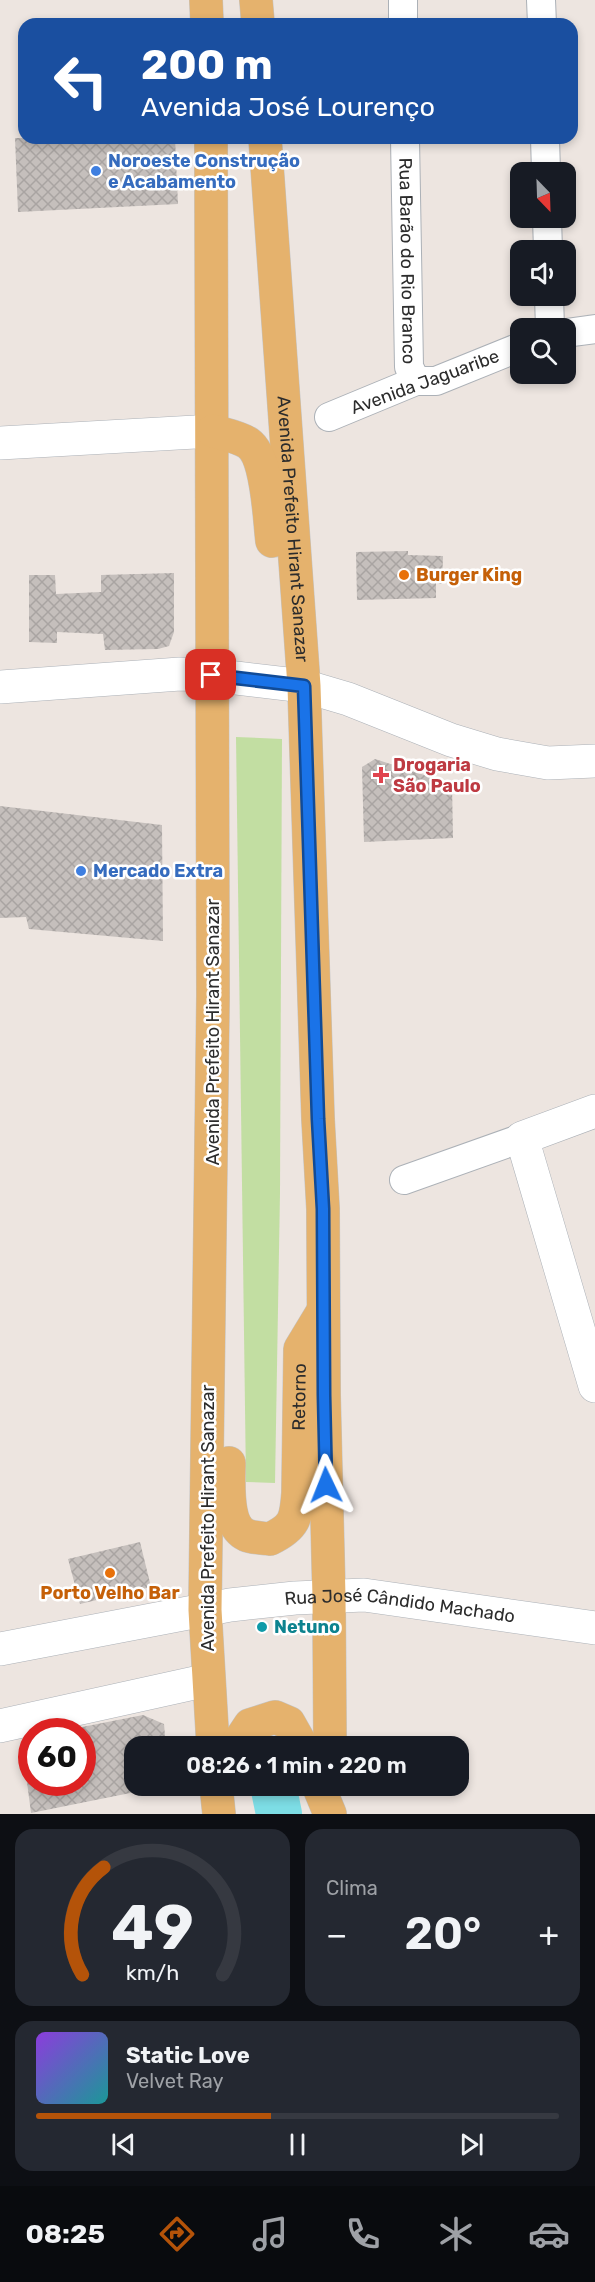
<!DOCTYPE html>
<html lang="pt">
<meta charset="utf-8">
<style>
:root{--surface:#171b24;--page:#242831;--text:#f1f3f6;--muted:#9ea1a6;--line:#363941;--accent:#b45309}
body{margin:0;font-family:Rubik,sans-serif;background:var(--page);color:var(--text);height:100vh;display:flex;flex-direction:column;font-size:22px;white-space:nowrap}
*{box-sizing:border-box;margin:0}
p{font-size:20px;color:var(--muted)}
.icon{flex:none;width:33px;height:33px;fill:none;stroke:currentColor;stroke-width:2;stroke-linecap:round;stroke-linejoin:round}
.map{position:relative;height:1814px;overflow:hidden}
.side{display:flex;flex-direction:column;gap:15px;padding:15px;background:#0d0f14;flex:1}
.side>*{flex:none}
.top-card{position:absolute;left:18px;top:18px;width:560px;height:126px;border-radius:18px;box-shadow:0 3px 9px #0003;background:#1a4fa0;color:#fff;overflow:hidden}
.needle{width:39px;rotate:157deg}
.tools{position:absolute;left:510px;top:162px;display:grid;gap:12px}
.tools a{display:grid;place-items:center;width:66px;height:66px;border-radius:12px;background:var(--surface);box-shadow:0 3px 9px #0003;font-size:30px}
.speed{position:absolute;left:18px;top:1718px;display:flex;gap:12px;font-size:30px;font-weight:700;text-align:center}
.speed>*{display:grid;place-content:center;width:78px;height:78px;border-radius:50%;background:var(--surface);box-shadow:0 3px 9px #0003;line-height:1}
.speed .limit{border:9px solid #d22;background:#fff;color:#111}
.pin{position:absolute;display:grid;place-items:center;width:51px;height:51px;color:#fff;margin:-26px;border-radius:12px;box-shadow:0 3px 9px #0006}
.me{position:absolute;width:66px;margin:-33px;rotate:358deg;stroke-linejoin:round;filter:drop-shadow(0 0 4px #0008)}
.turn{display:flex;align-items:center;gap:21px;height:126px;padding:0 24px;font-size:27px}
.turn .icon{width:78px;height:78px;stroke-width:2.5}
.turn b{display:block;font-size:42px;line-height:51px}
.big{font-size:45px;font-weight:600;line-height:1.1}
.side .card{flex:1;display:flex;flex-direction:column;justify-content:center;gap:9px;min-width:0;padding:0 21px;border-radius:18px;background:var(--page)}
.side .dial{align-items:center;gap:0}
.dial svg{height:156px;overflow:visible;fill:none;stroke:var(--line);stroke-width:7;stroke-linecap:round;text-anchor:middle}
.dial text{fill:var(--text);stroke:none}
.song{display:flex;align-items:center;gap:18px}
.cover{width:72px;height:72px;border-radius:9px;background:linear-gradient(135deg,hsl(270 70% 55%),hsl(180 70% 35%))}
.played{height:6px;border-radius:3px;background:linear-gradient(90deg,var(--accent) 45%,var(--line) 45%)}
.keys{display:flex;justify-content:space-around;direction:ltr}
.heat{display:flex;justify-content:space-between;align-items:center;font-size:33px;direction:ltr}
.side .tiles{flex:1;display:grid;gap:15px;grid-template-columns:1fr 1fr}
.card:last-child{grid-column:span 2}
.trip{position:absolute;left:124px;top:1736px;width:345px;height:60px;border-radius:18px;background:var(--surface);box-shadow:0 3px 9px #0003;font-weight:600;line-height:60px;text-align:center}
.menu{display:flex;height:96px;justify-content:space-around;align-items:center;background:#090b0e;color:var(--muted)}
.menu .icon{width:42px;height:42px}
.menu .active{color:var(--accent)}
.menu b{font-size:27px;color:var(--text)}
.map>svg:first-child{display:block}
</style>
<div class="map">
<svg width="595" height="1814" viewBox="0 0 595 1814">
<defs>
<pattern id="building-cross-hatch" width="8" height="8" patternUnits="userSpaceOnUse" patternTransform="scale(1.5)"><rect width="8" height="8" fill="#c5bfbc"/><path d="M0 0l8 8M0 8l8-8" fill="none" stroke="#a9a4a2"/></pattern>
</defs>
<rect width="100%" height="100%" fill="#ede5e0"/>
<path fill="#c2dea2" d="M236 737 282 739 280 1193 275 1483 246 1482Z"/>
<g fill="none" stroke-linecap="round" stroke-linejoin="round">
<path stroke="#7ddde5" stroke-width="46" d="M273 1785 279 1814"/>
</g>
<path fill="url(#building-cross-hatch)" d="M15 138H175L178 204 18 212Z
M408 551V555L443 556 442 584 436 583V598L357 600 356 552Z
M174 573V632L169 646 158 649 105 650 103 634 57 632V643L29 642V575H55L56 594 101 592V575Z
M375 759 452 784 453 838 364 842 362 767Z
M0 806 162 825 163 941 29 929 26 917 0 918Z
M140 1542 151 1587 80 1604 68 1559Z
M143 1715 164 1724 166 1746H135V1785H170L31 1813 27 1782H82V1727Z"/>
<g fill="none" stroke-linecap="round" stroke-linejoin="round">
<defs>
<g id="street">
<path d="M403 0V24"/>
<path d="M541 0 542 24"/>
<path id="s1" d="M405 138 409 367 416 381"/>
<path d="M545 138 546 172"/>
<path d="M547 218 548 250"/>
<path d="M549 296 550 328"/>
<path d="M566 333 595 329"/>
<path d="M329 417 416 381H436L520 347"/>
<path d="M404 1180 522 1138"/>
</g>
<g id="secondary">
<path d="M0 443 213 431"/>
<path d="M0 687 180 674 211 675 304 686 348 699 451 740 497 754 548 763 595 761"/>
<path d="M595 1111 522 1138 595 1386"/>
<path id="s2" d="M0 1649 230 1605 295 1598 364 1595 595 1628"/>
<path d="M0 1726 208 1680"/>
</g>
<g id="primary">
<path d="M206 0 207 24"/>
<path d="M256 0 258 24"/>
<path d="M211 138 213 996 205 1610 213 1746"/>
<path id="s3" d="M265 138 304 686 318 1119 323 1209 324 1395 329 1597 330 1746"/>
<path d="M213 431C223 434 239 437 248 443 268 457 269 518 272 541"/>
<path id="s4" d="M229 1463C229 1482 225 1525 246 1535 253 1538 263 1538 270 1539 295 1527 296 1519 298 1493L300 1349 323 1311"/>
<path d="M236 1746 250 1725 275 1717 289 1723 302 1746"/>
<path d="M216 1785 219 1814"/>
<path d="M318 1785 330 1814"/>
</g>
</defs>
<use href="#street" stroke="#acb1b7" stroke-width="30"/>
<use href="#secondary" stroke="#acb1b7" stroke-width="34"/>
<use href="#primary" stroke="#c4c4c4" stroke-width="34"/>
<use href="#street" stroke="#fff" stroke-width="28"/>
<use href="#secondary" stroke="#fff" stroke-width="33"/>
<use href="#primary" stroke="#e5b26d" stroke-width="33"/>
</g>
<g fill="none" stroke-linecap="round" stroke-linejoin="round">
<defs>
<path id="route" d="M211 675 304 686 318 1119 323 1209 324 1395 326 1485"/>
</defs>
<use href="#route" stroke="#114b97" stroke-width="15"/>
<use href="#route" stroke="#1a73e8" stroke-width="10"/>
</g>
<g fill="#3f7fe0" stroke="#fff" stroke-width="2">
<circle cx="96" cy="171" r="6"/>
<circle cx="81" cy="871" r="6"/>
</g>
<g fill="#e8710a" stroke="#fff" stroke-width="2">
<circle cx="404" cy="575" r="6"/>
<circle cx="110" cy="1573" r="6"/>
</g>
<path fill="#e0444e" stroke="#fff" stroke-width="2" d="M378 766h6v6h6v6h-6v6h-6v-6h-6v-6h6z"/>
<circle fill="#0f9aa8" stroke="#fff" stroke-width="2" cx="262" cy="1627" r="6"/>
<g text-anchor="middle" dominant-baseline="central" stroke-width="5" stroke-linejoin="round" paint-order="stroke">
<g font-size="18" font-weight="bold" fill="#366cbe" stroke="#fff" text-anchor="start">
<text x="108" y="161">Noroeste Construção<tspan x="108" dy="21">e Acabamento</tspan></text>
<text x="93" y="871">Mercado Extra</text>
</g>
<g font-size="18" fill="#2c2c2c" stroke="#fff">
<text stroke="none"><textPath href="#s1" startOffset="123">Rua Barão do Rio Branco</textPath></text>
<text transform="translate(425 382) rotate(-20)">Avenida Jaguaribe</text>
<text stroke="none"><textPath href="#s3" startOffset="392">Avenida Prefeito Hirant Sanazar</textPath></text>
<text transform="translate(213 1032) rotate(-90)">Avenida Prefeito Hirant Sanazar</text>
<text stroke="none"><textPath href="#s4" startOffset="256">Retorno</textPath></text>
<text transform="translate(208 1518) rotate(-90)">Avenida Prefeito Hirant Sanazar</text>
<text stroke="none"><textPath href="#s2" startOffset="405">Rua José Cândido Machado</textPath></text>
</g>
<g font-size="18" font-weight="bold" fill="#c56008" stroke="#fff" text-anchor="start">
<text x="416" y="575">Burger King</text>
<text x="110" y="1593" text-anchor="middle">Porto Velho Bar</text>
</g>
<g font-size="18" font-weight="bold" fill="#be3a42" stroke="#fff" text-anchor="start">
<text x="393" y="765">Drogaria<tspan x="393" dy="21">São Paulo</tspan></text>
</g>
<g font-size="18" font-weight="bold" fill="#0d838f" stroke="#fff" text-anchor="start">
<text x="274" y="1627">Netuno</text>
</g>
</g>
</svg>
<div class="tools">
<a><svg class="needle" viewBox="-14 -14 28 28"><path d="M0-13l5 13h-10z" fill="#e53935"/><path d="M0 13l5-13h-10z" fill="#9ea1a6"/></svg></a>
<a><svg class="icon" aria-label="sound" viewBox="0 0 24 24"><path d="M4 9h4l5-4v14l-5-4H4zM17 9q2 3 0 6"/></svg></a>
<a><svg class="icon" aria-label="search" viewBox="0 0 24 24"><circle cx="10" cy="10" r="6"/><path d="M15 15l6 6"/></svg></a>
</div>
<div class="speed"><div class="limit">60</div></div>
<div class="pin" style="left:211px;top:675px;background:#d93025"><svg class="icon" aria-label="arrive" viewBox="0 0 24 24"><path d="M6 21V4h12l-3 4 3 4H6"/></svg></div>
<svg class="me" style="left:326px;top:1485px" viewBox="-20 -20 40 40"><path d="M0-17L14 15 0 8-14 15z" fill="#1a73e8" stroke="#fff" stroke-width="4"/></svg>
<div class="trip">08:26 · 1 min · 220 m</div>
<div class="top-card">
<div class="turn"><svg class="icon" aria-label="left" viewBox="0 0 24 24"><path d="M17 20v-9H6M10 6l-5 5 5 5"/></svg><div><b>200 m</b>Avenida José Lourenço</div></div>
</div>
</div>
<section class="side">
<div class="tiles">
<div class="card dial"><svg viewBox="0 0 100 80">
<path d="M14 69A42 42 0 1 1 86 69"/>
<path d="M14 69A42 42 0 0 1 25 14" stroke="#b45309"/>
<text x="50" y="56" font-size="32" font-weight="700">49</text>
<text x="50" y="72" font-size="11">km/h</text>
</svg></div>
<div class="card"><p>Clima</p>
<div class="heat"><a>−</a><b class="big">20°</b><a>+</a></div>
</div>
<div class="card">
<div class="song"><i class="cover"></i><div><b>Static Love</b><p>Velvet Ray</p></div></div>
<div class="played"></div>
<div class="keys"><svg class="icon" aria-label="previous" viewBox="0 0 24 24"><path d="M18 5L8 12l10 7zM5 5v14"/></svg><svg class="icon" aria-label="pause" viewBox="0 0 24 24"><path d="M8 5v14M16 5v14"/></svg><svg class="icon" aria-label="next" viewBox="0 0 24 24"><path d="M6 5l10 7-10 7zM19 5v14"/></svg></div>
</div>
</div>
</section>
<nav class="menu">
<b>08:25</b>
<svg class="icon active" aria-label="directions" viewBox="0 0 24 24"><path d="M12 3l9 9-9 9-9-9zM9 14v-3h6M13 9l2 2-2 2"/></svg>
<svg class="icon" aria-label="music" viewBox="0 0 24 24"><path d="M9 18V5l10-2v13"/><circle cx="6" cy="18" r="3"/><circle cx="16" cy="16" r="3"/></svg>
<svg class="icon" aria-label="phone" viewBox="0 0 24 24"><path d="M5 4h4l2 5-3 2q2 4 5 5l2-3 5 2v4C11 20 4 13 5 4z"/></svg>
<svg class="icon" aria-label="climate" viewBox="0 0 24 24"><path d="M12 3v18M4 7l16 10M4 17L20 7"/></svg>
<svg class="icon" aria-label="car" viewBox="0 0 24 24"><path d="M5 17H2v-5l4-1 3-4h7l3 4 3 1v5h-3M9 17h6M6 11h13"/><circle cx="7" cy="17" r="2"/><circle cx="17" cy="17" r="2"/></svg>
</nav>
